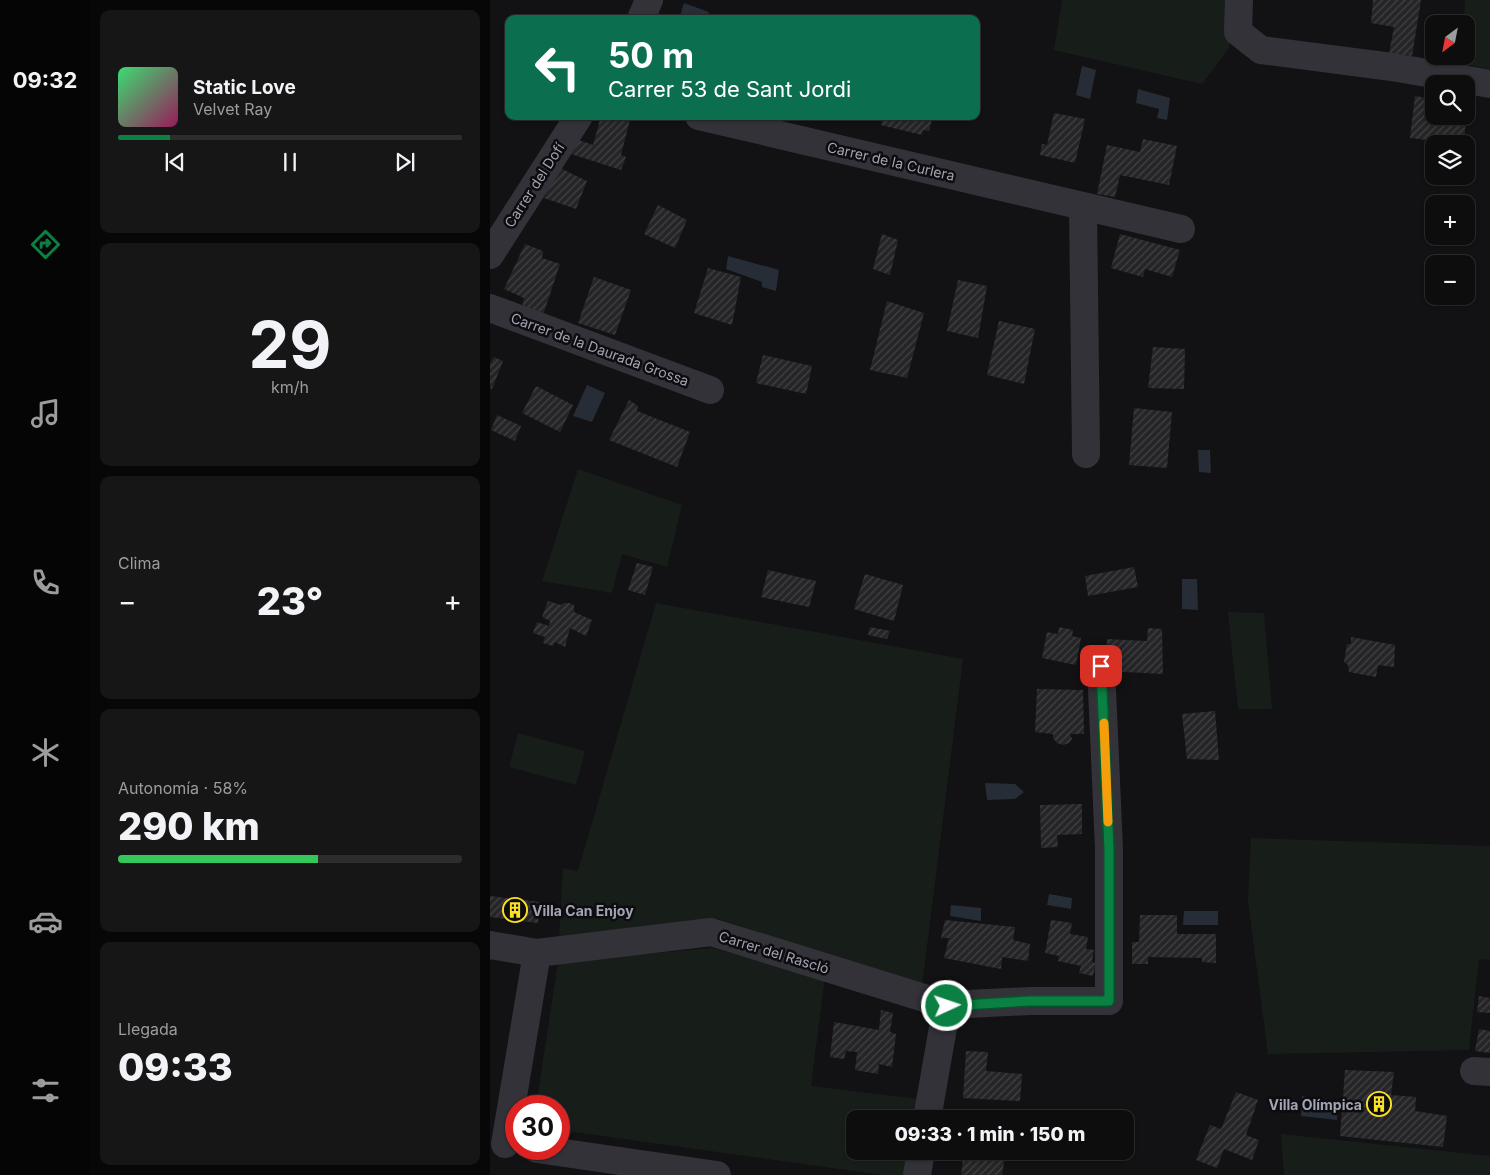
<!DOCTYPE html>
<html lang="es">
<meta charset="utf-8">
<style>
:root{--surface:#0e0d0e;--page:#171617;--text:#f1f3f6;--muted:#9b9c9e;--line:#2e2d2e;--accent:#0b8043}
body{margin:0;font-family:Inter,sans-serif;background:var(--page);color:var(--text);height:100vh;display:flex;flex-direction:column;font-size:19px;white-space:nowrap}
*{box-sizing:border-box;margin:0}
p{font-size:16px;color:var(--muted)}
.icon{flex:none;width:28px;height:28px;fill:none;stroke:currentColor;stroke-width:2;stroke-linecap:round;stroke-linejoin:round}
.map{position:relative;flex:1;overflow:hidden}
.sheet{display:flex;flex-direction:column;gap:10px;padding:10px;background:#080708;width:400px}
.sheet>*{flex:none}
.banner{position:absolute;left:15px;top:15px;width:475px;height:105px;border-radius:10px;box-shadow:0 1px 4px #0004,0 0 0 1px var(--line);background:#0b6e4f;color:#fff;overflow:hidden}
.needle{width:32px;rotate:212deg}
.controls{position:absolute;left:935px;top:15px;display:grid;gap:10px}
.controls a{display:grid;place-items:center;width:50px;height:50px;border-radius:10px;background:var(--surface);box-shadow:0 1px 4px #0004,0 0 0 1px var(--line);font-size:25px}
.speed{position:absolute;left:15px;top:1095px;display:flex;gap:10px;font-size:25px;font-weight:700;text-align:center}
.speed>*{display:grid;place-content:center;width:65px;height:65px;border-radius:50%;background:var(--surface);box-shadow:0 1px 4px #0004,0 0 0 1px var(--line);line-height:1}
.speed .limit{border:8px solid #d22;background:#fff;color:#111}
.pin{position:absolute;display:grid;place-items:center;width:42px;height:42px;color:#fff;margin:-21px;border-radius:10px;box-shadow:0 2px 8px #0006}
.me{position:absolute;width:55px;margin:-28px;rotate:87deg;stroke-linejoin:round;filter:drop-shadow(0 0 4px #0008)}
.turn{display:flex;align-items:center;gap:18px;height:105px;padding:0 20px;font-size:22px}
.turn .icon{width:65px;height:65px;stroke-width:2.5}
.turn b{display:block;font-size:35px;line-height:42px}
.big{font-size:38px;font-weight:800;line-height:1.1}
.sheet .card{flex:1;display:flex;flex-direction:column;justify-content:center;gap:8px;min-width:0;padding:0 18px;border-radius:10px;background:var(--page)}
.sheet .dial{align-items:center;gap:0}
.dial b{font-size:65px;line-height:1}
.song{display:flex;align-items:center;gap:15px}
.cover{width:60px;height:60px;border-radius:8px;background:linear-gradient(135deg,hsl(140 70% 55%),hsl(330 70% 35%))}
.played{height:5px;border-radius:2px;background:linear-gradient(90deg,var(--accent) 15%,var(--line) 15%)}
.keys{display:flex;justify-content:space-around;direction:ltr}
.heat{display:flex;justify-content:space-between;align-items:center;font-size:28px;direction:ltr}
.charge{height:8px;border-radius:4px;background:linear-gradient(90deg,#34c759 58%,var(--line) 0)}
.trip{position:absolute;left:356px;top:1110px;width:288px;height:50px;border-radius:10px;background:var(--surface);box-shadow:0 1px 4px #0004,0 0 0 1px var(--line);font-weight:800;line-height:50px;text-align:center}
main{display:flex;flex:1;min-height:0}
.tabs{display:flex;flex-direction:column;width:90px;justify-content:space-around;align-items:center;background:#060506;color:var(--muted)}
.tabs .icon{width:35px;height:35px}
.tabs .active{color:var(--accent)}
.tabs b{font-size:22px;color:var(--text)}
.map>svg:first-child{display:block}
</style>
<main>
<nav class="tabs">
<b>09:32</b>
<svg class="icon active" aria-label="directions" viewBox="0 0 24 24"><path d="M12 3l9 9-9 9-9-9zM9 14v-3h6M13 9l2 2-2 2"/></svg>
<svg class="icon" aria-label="music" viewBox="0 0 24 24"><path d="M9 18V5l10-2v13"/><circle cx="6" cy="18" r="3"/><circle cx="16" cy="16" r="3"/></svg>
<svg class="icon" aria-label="phone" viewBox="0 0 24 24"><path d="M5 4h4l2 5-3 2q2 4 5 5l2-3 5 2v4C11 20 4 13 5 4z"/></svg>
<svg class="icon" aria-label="climate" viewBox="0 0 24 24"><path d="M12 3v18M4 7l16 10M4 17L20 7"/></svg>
<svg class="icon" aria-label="car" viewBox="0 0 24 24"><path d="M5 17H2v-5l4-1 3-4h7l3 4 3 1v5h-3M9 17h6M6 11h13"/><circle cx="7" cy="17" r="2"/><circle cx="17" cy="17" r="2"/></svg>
<svg class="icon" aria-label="filters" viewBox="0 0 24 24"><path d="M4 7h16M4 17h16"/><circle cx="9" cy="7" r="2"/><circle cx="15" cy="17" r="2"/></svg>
</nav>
<section class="sheet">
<div class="card">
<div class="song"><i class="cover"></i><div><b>Static Love</b><p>Velvet Ray</p></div></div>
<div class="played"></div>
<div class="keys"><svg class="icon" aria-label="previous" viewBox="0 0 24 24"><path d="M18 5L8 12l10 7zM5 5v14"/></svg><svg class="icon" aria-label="pause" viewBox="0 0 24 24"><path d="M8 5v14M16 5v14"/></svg><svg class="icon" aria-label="next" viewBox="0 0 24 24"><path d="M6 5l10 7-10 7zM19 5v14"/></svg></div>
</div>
<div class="card dial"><b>29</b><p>km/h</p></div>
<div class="card"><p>Clima</p>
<div class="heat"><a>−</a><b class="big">23°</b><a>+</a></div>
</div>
<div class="card"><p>Autonomía · 58%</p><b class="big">290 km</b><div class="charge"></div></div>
<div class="card"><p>Llegada</p><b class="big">09:33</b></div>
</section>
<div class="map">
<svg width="1000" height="1175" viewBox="0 0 1000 1175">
<defs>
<pattern id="building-hatch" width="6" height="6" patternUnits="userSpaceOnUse" patternTransform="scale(1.25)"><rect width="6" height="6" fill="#252427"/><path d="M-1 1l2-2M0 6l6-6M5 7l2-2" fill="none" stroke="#424144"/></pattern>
</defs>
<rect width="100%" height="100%" fill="#121113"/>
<path fill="#171e1a" d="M572 0H739V48L712 84 564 50Z
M975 0H1000V69L972 64 973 56H976V24H974Z
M88 469 192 505 177 567 132 554 122 593 52 581Z
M166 603 473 659 432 986 228 919 69 940 73 868 88 871Z
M738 612 774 613 782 709H748Z
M28 733 95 751 86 785 19 767Z
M761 838 1000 846V960L989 959 979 1050 778 1054 758 901Z
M222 948 335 977 321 1086 429 1099 425 1119H365V1151H420L416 1175H393L69 1130V1106H46L68 962Z
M791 1134 1000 1156V1175H794Z"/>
<path fill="#272d37" d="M194 3 219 12 217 19H198L190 16Z
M592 66 606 70 600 99 586 95Z
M648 89 680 98 677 120 667 118 669 109 646 103Z
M238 256 289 270 286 291 272 287V282L236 269Z
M97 385 115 393 102 422 83 416Z
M708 450H720L721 473 709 472Z
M692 579H707L708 610 692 609Z
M495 783 525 784 534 792 525 799 497 800Z
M559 894 582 898 581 909 557 905Z
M461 905 491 908V921L460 916Z
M694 911H728V925H693Z
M812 1096 847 1103V1120L811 1116Z"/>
<path fill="url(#building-hatch)" d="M883 0H931L922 56 899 53 904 27 881 23Z
M925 96 944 99V116H976L974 144 920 138Z
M564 113 595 119 585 163 550 155 552 144 557 145Z
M111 116H141L131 155 136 157 131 170 81 154 86 139 103 145Z
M393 116H447L446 120 442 119 439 131 433 130 432 135 391 125Z
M653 139 687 146 679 185 630 175 625 197 607 194 617 145 650 152Z
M68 167 97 181 86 209 54 198Z
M168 205 197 220 185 248 154 234Z
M392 234 408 240 400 275 383 269Z
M630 234 690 250 682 277 655 269 653 277 621 268Z
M35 244 53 251 52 258 70 264 53 315 32 308 34 298 14 289Z
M218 268 251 277 242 325 204 313Z
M104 277 141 290 125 335 88 323Z
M468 280 497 286 488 338 457 331Z
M397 301 434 313 417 378 380 370Z
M509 321 545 329 534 384 497 375Z
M663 347 695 349 694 389 658 388Z
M273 355 322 366 316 394 266 383Z
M4 357 13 361 2 389 0 388V364Z
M46 386 83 405 70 432 32 413Z
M139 400 148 406 147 411 200 432 187 467 119 440Z
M644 408 682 412 677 468 639 465Z
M7 415 31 426 25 441 1 430Z
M147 563 163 567 155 595 138 590Z
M644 567 648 587 598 596 595 576Z
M278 570 326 581 319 607 271 597Z
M375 574 413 585 404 621 364 609Z
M58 601 71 605 74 603H79L84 605V612L102 620 96 636 80 628 75 647 65 642 63 646 53 643 55 637 43 633 47 622 59 626 60 621 52 617Z
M380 627 400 631 397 639 378 635Z
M569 627 583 630 582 636 591 638 586 665 552 658 557 632 568 634Z
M658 628 672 629 673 674 617 671V639L657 641Z
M861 637 905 645 904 667 888 665 886 677 859 672 858 665 854 662 857 644H861Z
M547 689 593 690 594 734H580L582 739 579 743 573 745 567 743 563 738V734L545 732Z
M725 711 729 760 697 759 692 714Z
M592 804V834L567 835 568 847 551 848 550 805Z
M0 896 50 902 48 923 0 917Z
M650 915H687V934H726V963L712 962V958L658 957V964H642V942H649Z
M455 920 525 927 523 940 540 944 538 961 512 957 511 969 454 958 459 938H451Z
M561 920 582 923 580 934 598 937 596 949 604 950 602 962 606 963 603 976 589 973 591 966 568 961 569 956 555 953Z
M989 996 1000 998V1013L987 1012Z
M391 1010 403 1013 400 1032 406 1034 402 1067 389 1064 388 1074 365 1070 367 1052 356 1051 354 1059 340 1057 344 1022 389 1030Z
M989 1029 1000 1031V1053L985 1051Z
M476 1051 498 1052 496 1071 532 1074 530 1101 473 1098Z
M855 1070 904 1072 901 1095 926 1097 925 1111 957 1116 953 1147 850 1136Z
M746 1092 768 1100 756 1135 769 1140 762 1160 734 1149 727 1168 706 1160 720 1125 731 1129Z
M474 1151H516L512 1175H471Z"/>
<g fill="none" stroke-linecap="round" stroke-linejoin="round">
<path stroke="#333238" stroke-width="28" d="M749 0 748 32 771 50 902 67 1000 84
M151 19 159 0
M209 116 691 229
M593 206 596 454
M0 255 89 116
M0 308 220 390
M0 945 47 953 221 932 457 1005 540 1001H619V849L611 666
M984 1071 1000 1072
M437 1119 457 1005
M15 1144 47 953
M47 1149 227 1175
M427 1175 431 1151"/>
</g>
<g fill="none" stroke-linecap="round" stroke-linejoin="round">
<defs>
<path id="route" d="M457 1006 540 1001H619V849L611 666"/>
</defs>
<use href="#route" stroke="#07532c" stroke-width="12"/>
<use href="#route" stroke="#0b8043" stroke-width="9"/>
<path stroke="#f59e0b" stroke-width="9" d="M614 723 618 822"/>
</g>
<defs>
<symbol id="building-ring" viewBox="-11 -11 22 22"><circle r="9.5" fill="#0d0c0e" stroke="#fae223" stroke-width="1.5"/><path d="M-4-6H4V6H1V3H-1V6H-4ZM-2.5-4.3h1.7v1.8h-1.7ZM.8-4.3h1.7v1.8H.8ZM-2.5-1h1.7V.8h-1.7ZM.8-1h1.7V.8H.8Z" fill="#fae223"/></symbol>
</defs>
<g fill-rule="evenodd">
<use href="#building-ring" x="11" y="896" width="28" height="28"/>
<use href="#building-ring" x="875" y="1090" width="28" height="28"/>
</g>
<g text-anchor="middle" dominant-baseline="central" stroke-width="5" stroke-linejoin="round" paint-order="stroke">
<g font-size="14" fill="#a2a3b4" stroke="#0d0c0e">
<text transform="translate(401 161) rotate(13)">Carrer de la Curlera</text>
<text transform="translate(44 185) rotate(-57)">Carrer del Dofí</text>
<text transform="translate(110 349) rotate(20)">Carrer de la Daurada Grossa</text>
<text transform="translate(284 952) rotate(17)">Carrer del Rascló</text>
</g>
<g font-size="14" font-weight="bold" fill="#a2a3b4" stroke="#0d0c0e" text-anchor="start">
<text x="42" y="910">Villa Can Enjoy</text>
<text x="872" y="1104" text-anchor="end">Villa Olímpica</text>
</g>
</g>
</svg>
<div class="controls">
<a><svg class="needle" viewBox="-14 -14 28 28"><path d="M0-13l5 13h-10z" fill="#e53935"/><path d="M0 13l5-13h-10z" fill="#9b9c9e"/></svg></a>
<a><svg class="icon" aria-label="search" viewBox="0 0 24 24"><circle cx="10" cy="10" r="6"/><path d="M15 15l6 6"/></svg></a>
<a><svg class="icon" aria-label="layers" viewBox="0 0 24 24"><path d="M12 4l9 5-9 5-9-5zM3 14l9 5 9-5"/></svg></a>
<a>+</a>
<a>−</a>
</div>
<div class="speed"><div class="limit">30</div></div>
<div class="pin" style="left:611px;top:666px;background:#d93025"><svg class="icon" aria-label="arrive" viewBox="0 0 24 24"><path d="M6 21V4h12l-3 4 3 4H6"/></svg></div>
<svg class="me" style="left:457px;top:1006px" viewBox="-20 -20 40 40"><circle r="17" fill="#0b8043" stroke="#fff" stroke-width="3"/><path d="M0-11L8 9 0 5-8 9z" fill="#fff"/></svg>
<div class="trip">09:33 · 1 min · 150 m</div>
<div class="banner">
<div class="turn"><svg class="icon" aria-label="left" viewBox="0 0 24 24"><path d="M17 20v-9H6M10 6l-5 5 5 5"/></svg><div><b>50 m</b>Carrer 53 de Sant Jordi</div></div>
</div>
</div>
</main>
